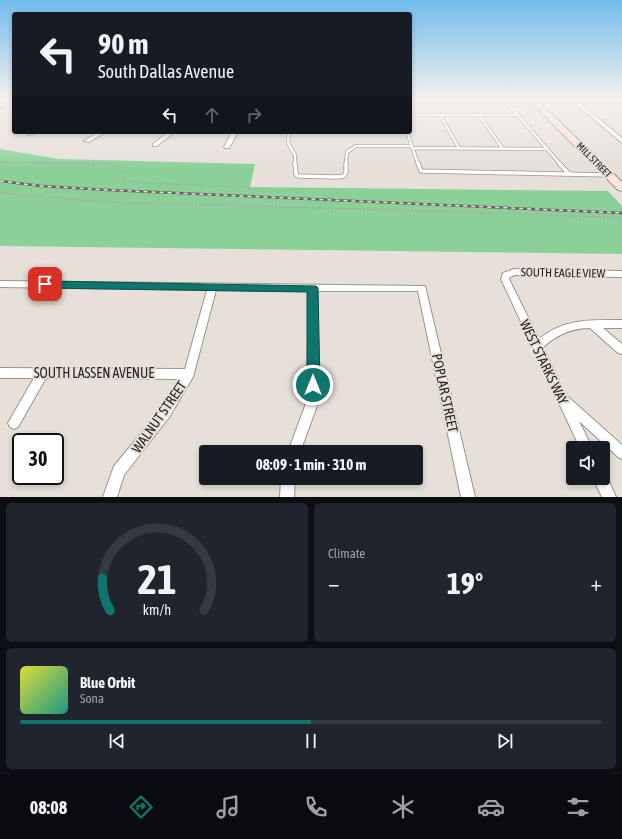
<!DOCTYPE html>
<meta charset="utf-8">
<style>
:root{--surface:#171b24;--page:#20242c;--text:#f1f3f6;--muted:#9ea1a6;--line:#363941;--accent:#0f766e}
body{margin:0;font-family:"Asap Condensed",sans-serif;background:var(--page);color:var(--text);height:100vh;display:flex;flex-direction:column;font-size:15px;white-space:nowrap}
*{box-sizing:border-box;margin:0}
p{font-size:13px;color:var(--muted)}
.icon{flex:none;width:22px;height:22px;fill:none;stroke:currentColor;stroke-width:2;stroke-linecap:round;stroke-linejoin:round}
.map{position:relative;height:497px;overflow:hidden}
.side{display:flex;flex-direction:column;gap:6px;padding:6px;background:#0d0f14;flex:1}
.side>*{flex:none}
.hud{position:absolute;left:12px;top:12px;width:400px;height:122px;border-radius:4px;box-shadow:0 2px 6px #0003;background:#171b24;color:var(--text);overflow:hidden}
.tools{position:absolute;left:566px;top:441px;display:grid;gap:8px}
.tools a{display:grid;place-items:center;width:44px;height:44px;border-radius:4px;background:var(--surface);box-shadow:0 2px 6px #0003;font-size:20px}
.speed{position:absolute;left:12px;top:433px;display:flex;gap:8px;font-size:20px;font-weight:700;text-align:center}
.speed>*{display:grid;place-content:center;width:52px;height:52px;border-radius:50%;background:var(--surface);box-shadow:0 2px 6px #0003;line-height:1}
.speed .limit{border:2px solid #111;border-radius:6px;background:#fff;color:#111}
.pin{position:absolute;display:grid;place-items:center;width:34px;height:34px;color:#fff;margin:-17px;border-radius:8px;box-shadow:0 2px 6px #0006}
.me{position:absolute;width:44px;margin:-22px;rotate:0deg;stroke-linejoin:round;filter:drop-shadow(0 0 3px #0008)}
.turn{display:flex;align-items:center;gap:14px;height:84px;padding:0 20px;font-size:18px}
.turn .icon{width:52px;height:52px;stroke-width:2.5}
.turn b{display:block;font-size:28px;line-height:34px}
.lanes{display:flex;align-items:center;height:38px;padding:0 20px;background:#0003;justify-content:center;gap:20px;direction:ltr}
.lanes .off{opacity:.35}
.big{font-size:30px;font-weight:700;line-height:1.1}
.side .card{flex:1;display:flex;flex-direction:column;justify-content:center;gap:6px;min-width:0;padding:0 14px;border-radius:6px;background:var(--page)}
.side .dial{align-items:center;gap:0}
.dial svg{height:104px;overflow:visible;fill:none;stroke:var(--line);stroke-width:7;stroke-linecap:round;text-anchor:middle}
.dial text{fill:var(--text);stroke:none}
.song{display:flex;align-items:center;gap:12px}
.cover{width:48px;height:48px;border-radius:6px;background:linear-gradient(135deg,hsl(60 70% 55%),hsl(170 70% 35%))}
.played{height:4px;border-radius:2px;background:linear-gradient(90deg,var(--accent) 50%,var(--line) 50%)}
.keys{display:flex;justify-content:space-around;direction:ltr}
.heat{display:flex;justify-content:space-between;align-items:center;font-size:22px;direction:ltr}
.side .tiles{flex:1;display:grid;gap:6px;grid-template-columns:1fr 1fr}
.card:last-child{grid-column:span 2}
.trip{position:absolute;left:199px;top:445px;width:224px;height:40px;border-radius:4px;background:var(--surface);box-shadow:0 2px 6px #0003;font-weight:700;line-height:40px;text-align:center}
.menu{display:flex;height:64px;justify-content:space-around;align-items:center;background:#090b0e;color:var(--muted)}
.menu .icon{width:28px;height:28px}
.menu .selected{color:var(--accent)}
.menu b{font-size:18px;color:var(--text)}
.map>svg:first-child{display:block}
</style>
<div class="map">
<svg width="622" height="497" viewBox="0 0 622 497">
<rect width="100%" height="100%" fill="#e6e0d9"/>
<path fill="#8bd099" d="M0 149 59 159 255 164 250 187 608 191 622 206V254L0 246Z"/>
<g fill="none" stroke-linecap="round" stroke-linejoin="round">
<defs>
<path id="lane-far1" d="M504 99 560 164
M0 101H8
M410 115H518
M440 115 459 148
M479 115 503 149
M289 132 288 143 295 155V164
M407 132 418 164
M413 148 547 149
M346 164 347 152 356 146H412"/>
<path id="lane" d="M295 163 296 174 298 176 338 177 344 176 346 172V163
M418 163 421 171 607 175
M559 163 569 174"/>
<path id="street" d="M570 99H575L622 138V143Z
M26 132H32L33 134 28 135Z
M99 132H106L89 142 84 141Z
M168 132H174L157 146H153V144Z
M232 132H238L229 148H225L224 147Z
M514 269 622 271V277L515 275 510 277 509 279 539 339C564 318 592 320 622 320V328H603L622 344V354L618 353 590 328C571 328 557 335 543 347L566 395 622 445V459L618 457 579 421 592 448H580L501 279 503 273Z
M0 281 425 286 475 497H461L418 291H317L319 385 317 406 300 452H288L305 406 307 385 309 291 216 290 193 377 170 416 124 475 117 497H103L114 466 162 408 180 379 46 378 18 427 14 429 10 427 8 423 34 378H0V368L185 369 207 290 0 287Z
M603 473H605L616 497H602L593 478H603Z
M281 478H295L294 497H280Z"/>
<path id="secondary" d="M7 99 14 100 0 109V104Z
M528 99H536L622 182V191L618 190Z"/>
</defs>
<use href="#lane-far1" stroke="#99948d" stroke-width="4"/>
<use href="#lane" stroke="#99948d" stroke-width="5"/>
<use href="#street" stroke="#99948d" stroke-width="2"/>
<use href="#secondary" stroke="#99948d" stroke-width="2"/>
<path stroke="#a8a39e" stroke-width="1" stroke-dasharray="1.5 2" stroke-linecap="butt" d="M0 162 92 164"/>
<path stroke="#a8a39e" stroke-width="1.5" stroke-dasharray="1.5 2.5" stroke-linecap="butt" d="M36 163 113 164 126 172 123 182 243 187 256 192
M0 193 102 202 500 213 622 218"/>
<use href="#lane-far1" stroke="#fff" stroke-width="2.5"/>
<use href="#lane" stroke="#fff" stroke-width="3.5"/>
<use href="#street" fill="#fff" fill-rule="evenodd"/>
<use href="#secondary" fill="#fbe4dd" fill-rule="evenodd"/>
<defs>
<path id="rail" d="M0 181 41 186 108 190 622 213"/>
</defs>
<use href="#rail" stroke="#67635f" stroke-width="2.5"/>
<use href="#rail" stroke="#e6e0d9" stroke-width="1.5" stroke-dasharray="4" stroke-linecap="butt"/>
</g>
<linearGradient id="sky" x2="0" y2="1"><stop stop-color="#71bcec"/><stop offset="0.59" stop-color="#f4f1ee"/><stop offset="1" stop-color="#f4f1ee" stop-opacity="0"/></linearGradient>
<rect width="622" height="168" fill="url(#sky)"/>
<path fill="#0f766e" stroke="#0a4d48" d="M45 281 316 286 318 288 320 385 318 389 313 391 309 389 307 385V292L45 288 42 287 40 284 42 282Z"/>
<g text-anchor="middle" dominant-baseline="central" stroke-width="4" stroke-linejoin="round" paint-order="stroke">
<g font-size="10" fill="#282623" stroke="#e6e0d9">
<text transform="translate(594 160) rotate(45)">MILL STREET</text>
</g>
<g font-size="12" fill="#282623" stroke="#e6e0d9">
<text transform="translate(563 273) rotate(1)">SOUTH EAGLE VIEW</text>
</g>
<g font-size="14" fill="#282623" stroke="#e6e0d9">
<text transform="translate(544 362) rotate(64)">WEST STARKS WAY</text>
<text x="94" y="373">SOUTH LASSEN AVENUE</text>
<text transform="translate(445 393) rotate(78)">POPLAR STREET</text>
<text transform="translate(159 417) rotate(-55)">WALNUT STREET</text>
</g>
</g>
</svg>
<div class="tools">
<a><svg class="icon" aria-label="sound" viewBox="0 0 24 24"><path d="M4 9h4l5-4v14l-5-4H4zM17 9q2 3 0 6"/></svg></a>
</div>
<div class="speed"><div class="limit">30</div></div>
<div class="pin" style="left:45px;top:284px;background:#d93025"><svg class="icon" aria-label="arrive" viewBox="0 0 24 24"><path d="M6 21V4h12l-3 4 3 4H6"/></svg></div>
<svg class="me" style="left:313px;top:385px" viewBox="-20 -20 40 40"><circle r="17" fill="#0f766e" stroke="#fff" stroke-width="3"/><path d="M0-11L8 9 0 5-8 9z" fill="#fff"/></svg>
<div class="trip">08:09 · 1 min · 310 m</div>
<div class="hud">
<div class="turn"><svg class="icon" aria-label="left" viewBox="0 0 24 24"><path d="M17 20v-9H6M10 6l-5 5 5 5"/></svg><div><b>90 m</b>South Dallas Avenue</div></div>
<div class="lanes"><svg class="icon" aria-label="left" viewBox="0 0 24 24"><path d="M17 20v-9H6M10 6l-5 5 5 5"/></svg><svg class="icon off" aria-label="ahead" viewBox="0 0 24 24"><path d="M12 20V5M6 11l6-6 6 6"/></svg><svg class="icon off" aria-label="right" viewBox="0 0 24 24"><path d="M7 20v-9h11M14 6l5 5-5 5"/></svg></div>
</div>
</div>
<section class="side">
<div class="tiles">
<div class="card dial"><svg viewBox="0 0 100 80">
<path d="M14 69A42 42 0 1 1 86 69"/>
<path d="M14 69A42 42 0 0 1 8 44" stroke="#0f766e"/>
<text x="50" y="56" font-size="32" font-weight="700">21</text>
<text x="50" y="72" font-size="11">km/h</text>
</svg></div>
<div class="card"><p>Climate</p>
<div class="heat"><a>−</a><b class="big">19°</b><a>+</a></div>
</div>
<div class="card">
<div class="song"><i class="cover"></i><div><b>Blue Orbit</b><p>Sona</p></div></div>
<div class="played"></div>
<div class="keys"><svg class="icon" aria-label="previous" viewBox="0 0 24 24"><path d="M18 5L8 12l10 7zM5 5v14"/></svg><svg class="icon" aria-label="pause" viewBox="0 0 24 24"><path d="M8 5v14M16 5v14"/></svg><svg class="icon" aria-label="next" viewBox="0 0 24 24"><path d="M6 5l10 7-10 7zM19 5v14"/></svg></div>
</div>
</div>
</section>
<nav class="menu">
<b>08:08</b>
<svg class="icon selected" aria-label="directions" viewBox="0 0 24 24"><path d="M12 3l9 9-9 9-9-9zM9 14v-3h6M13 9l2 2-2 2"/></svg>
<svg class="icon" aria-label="music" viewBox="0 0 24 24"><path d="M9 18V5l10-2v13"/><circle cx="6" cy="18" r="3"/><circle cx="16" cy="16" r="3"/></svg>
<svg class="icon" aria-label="phone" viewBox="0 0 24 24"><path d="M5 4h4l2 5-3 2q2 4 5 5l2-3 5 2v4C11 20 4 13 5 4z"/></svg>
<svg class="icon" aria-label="climate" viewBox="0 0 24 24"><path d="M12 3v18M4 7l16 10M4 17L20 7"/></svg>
<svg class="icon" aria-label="car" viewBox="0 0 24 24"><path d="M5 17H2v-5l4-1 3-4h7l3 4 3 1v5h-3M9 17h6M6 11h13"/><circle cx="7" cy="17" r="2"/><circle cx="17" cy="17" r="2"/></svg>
<svg class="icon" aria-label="filters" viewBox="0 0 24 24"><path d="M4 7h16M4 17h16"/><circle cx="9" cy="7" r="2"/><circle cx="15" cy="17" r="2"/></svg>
</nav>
